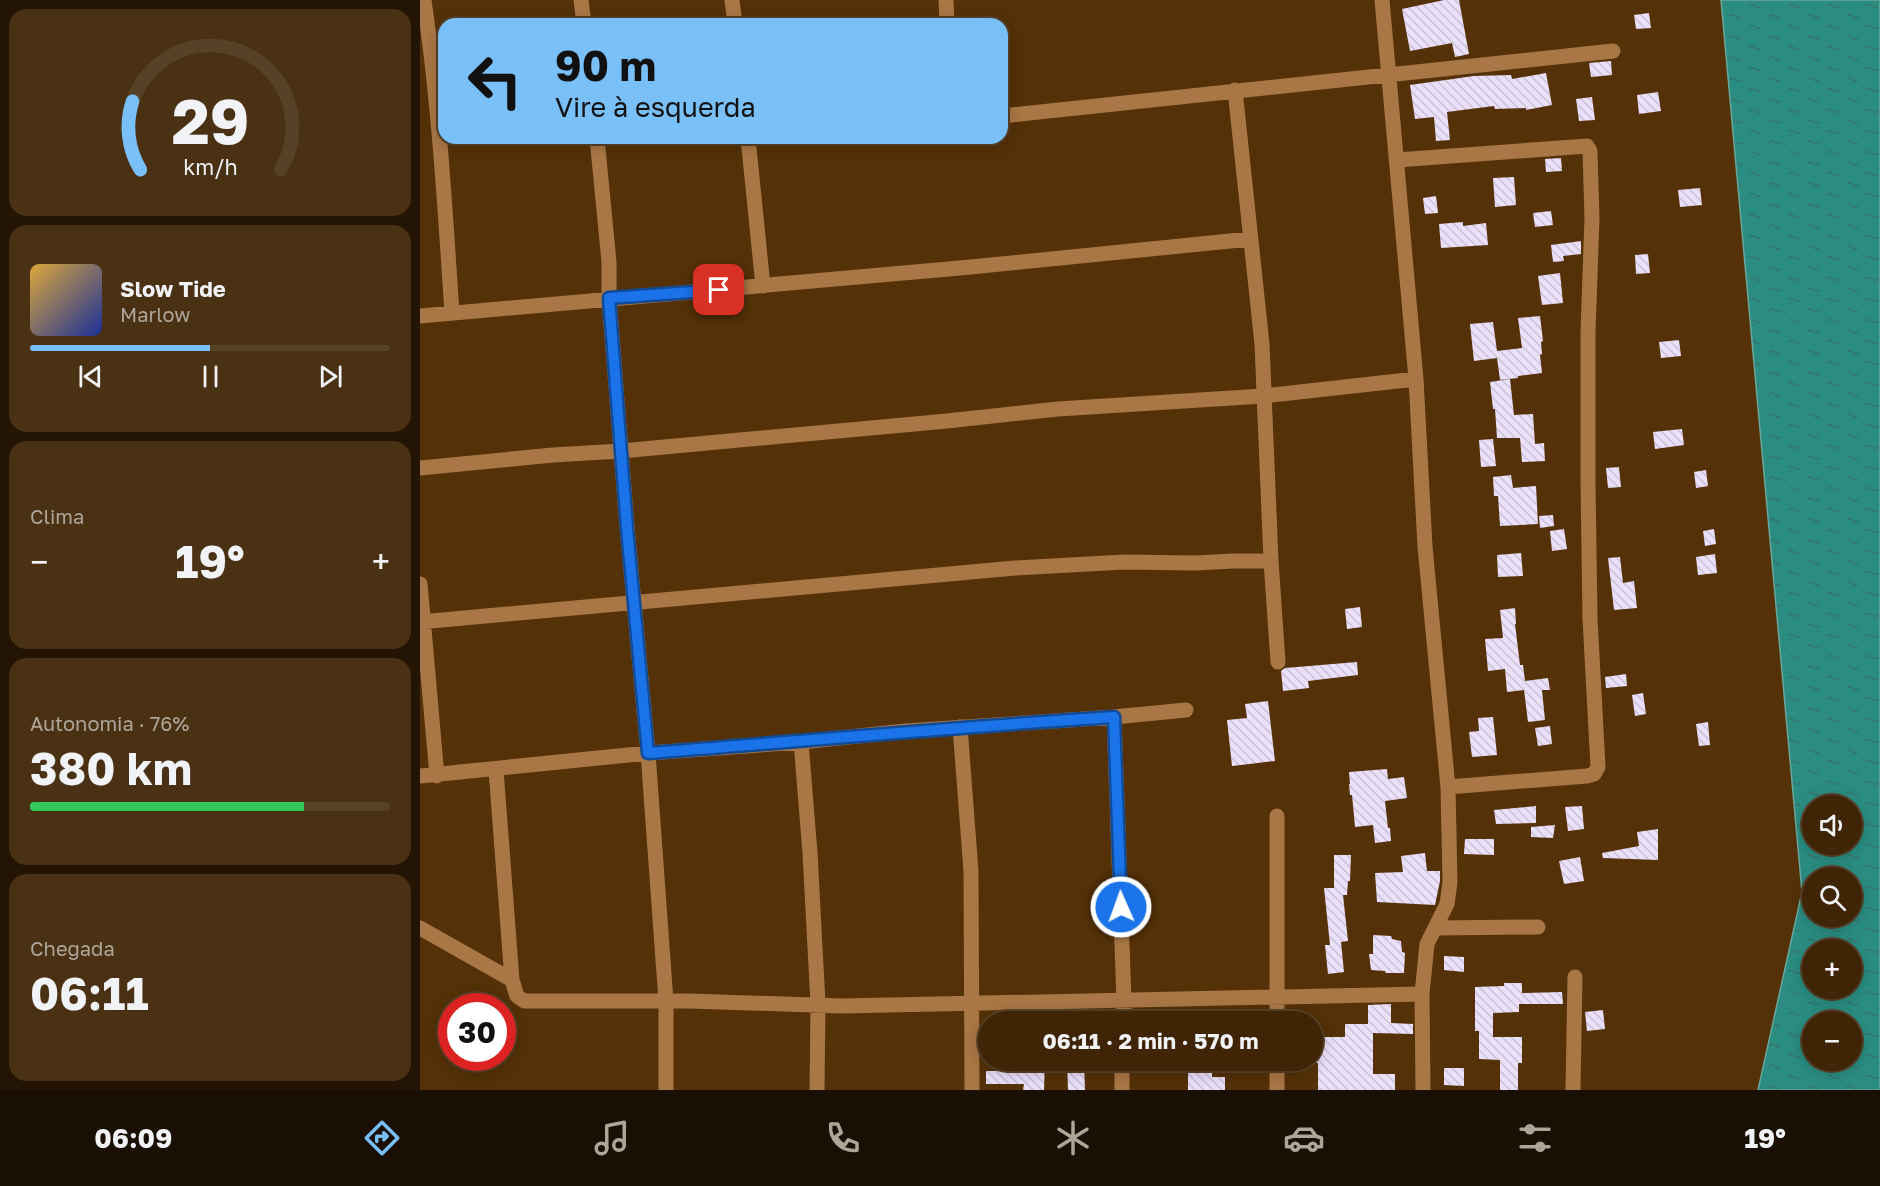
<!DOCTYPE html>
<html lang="pt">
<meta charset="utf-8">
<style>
:root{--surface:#3f2505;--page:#4a3113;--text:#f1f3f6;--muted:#ada59a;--line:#584227;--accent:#79bff8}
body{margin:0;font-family:"Golos Text",sans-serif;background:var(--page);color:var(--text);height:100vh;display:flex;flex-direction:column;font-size:22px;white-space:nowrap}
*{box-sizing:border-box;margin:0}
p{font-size:20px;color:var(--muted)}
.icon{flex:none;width:33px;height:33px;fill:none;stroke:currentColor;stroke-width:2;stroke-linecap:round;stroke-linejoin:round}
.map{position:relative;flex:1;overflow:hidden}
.sheet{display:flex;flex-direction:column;gap:9px;padding:9px;background:#231403;width:420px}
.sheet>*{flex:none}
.top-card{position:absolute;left:18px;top:18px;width:570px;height:126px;border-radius:18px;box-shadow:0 3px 15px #0003,0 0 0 2px var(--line);background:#79bff8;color:#111;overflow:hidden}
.fabs{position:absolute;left:1382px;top:795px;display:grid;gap:12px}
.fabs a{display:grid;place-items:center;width:60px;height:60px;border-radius:50%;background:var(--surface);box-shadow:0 3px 15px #0003,0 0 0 2px var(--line);font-size:30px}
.speed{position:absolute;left:18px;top:993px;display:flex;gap:12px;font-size:30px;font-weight:700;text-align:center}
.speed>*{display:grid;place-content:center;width:78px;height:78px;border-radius:50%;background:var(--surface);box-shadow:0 3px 15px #0003,0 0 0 2px var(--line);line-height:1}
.speed .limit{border:9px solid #d22;background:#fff;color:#111}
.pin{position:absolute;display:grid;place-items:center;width:51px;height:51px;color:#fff;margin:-26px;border-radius:12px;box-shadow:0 3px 9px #0006}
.me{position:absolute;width:66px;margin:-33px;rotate:358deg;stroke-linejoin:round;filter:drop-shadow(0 0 4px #0008)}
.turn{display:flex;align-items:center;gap:21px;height:126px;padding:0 18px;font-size:27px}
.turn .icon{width:78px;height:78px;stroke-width:2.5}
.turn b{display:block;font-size:42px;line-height:51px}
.big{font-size:45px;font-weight:700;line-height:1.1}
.sheet .card{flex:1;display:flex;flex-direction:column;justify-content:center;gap:9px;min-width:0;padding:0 21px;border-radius:18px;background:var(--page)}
.sheet .dial{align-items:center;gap:0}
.dial svg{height:156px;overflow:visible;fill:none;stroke:var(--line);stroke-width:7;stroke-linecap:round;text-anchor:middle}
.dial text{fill:var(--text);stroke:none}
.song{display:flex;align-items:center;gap:18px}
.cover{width:72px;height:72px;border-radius:9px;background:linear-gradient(135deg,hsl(40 70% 55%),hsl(230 70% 35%))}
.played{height:6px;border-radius:3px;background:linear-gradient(90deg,var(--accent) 50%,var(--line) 50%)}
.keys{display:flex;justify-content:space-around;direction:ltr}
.heat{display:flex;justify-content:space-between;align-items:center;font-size:33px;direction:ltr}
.charge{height:9px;border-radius:4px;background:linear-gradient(90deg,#34c759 76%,var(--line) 0)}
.trip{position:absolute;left:558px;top:1011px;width:345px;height:60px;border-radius:30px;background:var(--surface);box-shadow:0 3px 15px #0003,0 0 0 2px var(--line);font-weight:700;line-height:60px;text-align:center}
.tab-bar{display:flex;height:96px;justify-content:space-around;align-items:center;background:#190f02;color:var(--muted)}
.tab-bar .icon{width:42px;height:42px}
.tab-bar .current{color:var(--accent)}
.tab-bar b{font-size:27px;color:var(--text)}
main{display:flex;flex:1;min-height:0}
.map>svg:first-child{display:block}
</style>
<main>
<section class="sheet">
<div class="card dial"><svg viewBox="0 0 100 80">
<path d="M14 69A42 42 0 1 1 86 69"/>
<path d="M14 69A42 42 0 0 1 10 34" stroke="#79bff8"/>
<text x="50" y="56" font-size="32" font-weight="700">29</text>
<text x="50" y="72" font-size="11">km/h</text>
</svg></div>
<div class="card">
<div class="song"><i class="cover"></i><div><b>Slow Tide</b><p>Marlow</p></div></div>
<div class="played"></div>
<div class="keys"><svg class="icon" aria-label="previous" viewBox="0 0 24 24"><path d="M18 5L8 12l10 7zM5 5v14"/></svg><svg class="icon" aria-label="pause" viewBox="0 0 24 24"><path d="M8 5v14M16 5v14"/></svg><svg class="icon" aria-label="next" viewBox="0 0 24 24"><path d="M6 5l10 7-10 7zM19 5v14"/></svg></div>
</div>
<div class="card"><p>Clima</p>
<div class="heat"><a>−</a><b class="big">19°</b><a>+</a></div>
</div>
<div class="card"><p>Autonomia · 76%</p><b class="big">380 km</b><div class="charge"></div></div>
<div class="card"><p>Chegada</p><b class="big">06:11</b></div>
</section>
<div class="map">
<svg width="1460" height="1090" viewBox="0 0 1460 1090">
<defs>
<pattern id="water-ripples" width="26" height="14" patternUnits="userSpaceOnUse" patternTransform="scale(1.5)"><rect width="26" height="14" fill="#2b8d82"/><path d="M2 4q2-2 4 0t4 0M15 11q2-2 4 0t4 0" fill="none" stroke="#37746b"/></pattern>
<pattern id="building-back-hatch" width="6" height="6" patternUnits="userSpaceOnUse" patternTransform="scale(1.5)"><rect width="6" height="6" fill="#ebe0fa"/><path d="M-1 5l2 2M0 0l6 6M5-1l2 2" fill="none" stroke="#cbc1d5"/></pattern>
</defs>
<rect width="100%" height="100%" fill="#543107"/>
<path fill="url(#water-ripples)" stroke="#6aa79a" stroke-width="1.5" fill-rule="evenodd" d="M1301 0H1460V1090H1338L1382 892ZM1392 806H1431V844H1392ZM1392 878H1431V916H1392ZM1392 950H1431V988H1392ZM1392 1022H1431V1060H1392Z"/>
<path fill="url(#building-back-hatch)" d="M1024 0H1039L1049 54 1035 57 1032 43 990 51 982 9Z
M1229 13 1231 28 1216 29 1214 15Z
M1191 61 1192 75 1171 77 1169 63Z
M1126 73 1132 105 1106 110V108L1075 109 1074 106 1027 112 1030 140 1016 141 1014 117 995 119 990 85 1054 76 1091 75 1092 79Z
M1238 92 1241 111 1219 114 1217 95Z
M1172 97 1175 120 1159 121 1156 99Z
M1141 158 1142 171 1126 172 1125 159Z
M1094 177 1096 205 1075 207 1073 178Z
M1280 188 1282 205 1260 207 1258 190Z
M1016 196 1018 213 1005 214 1003 198Z
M1131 211 1133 225 1115 227 1113 213Z
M1043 222V226L1066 223 1068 245 1021 248 1019 224Z
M1161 241V254L1143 256 1144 261 1133 262 1131 245Z
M1228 254 1230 273 1216 274 1215 255Z
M1140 273 1143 303 1122 305 1118 276Z
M1120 316 1123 341 1121 342 1122 354 1120 355 1122 373 1098 376V378L1080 380 1077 358 1054 361 1050 324 1073 322 1077 351 1102 348 1098 318Z
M1259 340 1261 356 1241 358 1239 342Z
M1090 379 1094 415 1113 414 1115 444 1124 443 1125 461 1102 462 1100 438H1077L1075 409H1073L1070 382Z
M1262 429 1264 445 1235 449 1233 432Z
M1073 439 1076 466 1061 467 1059 440Z
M1199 467 1201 487 1188 488 1186 468Z
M1286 470 1288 486 1276 488 1274 472Z
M1091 475 1093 488 1116 486 1118 524 1080 526 1078 496H1074L1073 477Z
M1133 515 1134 526 1120 528 1119 516Z
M1144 529 1147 549 1132 551 1130 531Z
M1294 529 1296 544 1285 546 1283 531Z
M1101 553 1103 576 1078 577 1077 555Z
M1295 554 1297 573 1278 575 1276 557Z
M1200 557 1203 583 1214 581 1217 608 1194 610 1188 558Z
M940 607 942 627 927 629 925 609Z
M1095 608 1096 624H1095L1100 665H1103L1105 681 1128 678 1130 690H1122L1125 720 1108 722 1104 690 1087 692 1085 669 1068 671 1065 639 1083 638 1080 610Z
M937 662 938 675 888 681 889 688 863 691 861 671 865 668Z
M1206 674 1207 686 1186 688 1185 677Z
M1223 693 1226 714 1215 716 1212 695Z
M848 701 855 761 812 766 807 720 827 718 825 704Z
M1073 717 1077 755 1052 757 1049 732 1059 731 1058 718Z
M1288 722 1290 745 1279 746 1276 724Z
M1130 726 1132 744 1118 746 1115 728Z
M967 769 968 779 984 777 987 798 965 801 968 828H970L971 841 955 843 953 825 935 827 932 795H930L929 784H930L929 772Z
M1116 806V823L1076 824 1074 810Z
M1162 806 1164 829 1148 831 1145 807Z
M1135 825 1133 838 1111 837V827Z
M1238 829V860L1183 858 1182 853 1219 846 1217 832Z
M1045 839H1074V855L1044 854Z
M1005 853 1007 871H1020V881L1015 905 957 902 955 873 983 872 981 856Z
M914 855H931L930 881H928L927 895H923L928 941 921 942 924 972 908 974 905 945H910L904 888H914Z
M1160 857 1164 881 1144 884 1139 861Z
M953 935 971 936 972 939 981 941 982 952 985 953 984 973H966L965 971 951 970 949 954H953Z
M1024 956 1044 957V972L1024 970Z
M1084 983H1102V993L1142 992 1143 1004H1099V1012L1073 1013V1037H1102V1063H1098V1090H1080V1060L1059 1059V1031H1055V987L1084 986Z
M971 1004V1023L993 1024V1034L953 1033V1074H975V1090H898V1063H892V1037H925V1024H948V1005Z
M1183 1010 1185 1029 1167 1031 1165 1012Z
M607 1060H625L624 1090H603L604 1084H566V1071H602V1061Z
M768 1060H792V1077H805V1090H768Z
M664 1061 665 1090H648L647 1062Z
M1024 1068H1044V1086L1024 1085Z"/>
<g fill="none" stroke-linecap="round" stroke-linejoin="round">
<path stroke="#a97745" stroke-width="15" d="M4 0C19 104 25 208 32 313
M161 0 164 24
M312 0 315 24
M526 0 527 24
M962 0 996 379 1005 547 1028 787 1030 882 1027 904 1007 944 1002 994 1003 1090
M815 90 842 344 851 561 858 662
M582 116 1193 51
M177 138 189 262V298L207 527 228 753 246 1001V1090
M328 138 343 286
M977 160 1167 146 1170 151 1172 218 1168 332V483L1170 618 1178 767 1174 774 1167 776 1028 787
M0 316 551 267 830 239
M0 468 133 455 201 451 527 421 638 409 843 396 996 379
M0 584 17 776
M0 622 595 568 704 562 775 563 813 561H851
M694 717 704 1001V1022
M540 727 551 871 552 1090
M381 742 390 853 398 1004 397 1090
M76 770 92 980
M0 776 228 753 381 742 486 731 694 717 766 710
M857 816V1022
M0 928 92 980 97 996 104 1001H270L422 1006 1002 994
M1016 928 1118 927
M702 1090V1060
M857 1090V1060
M1153 1090 1155 977"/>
</g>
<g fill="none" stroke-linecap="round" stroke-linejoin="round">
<defs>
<path id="route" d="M299 290 189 298 207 528 228 753C383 741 538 727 694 717L701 907"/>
</defs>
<use href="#route" stroke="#114b97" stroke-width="15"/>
<use href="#route" stroke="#1a73e8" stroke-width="10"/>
</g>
</svg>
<div class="fabs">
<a><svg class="icon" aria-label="sound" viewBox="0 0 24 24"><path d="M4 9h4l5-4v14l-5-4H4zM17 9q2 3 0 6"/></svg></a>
<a><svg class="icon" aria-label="search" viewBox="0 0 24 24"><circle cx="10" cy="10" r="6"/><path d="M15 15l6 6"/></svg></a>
<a>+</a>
<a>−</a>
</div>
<div class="speed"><div class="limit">30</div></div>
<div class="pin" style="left:299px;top:290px;background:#d93025"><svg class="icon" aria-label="arrive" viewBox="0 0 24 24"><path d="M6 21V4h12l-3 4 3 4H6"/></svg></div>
<svg class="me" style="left:701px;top:907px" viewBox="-20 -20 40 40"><circle r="17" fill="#1a73e8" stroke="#fff" stroke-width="3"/><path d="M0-11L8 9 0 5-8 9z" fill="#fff"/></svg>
<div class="trip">06:11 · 2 min · 570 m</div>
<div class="top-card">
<div class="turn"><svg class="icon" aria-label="left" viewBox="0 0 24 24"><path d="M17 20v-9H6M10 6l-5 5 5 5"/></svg><div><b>90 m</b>Vire à esquerda</div></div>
</div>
</div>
</main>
<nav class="tab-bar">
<b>06:09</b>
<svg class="icon current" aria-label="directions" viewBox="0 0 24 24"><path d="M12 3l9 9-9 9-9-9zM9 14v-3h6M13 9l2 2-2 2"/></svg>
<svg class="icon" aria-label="music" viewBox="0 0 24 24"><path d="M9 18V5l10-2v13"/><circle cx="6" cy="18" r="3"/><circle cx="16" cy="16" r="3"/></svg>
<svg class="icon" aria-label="phone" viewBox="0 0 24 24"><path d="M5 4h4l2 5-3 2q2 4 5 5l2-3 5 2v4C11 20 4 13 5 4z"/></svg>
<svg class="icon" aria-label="climate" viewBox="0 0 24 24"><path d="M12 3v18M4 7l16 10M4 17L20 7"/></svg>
<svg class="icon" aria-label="car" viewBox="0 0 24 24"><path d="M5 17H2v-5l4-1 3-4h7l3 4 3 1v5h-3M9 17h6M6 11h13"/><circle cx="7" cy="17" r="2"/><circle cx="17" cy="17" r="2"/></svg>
<svg class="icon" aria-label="filters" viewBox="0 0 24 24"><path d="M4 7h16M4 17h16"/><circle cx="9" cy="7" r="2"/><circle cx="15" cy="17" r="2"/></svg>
<b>19°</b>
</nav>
